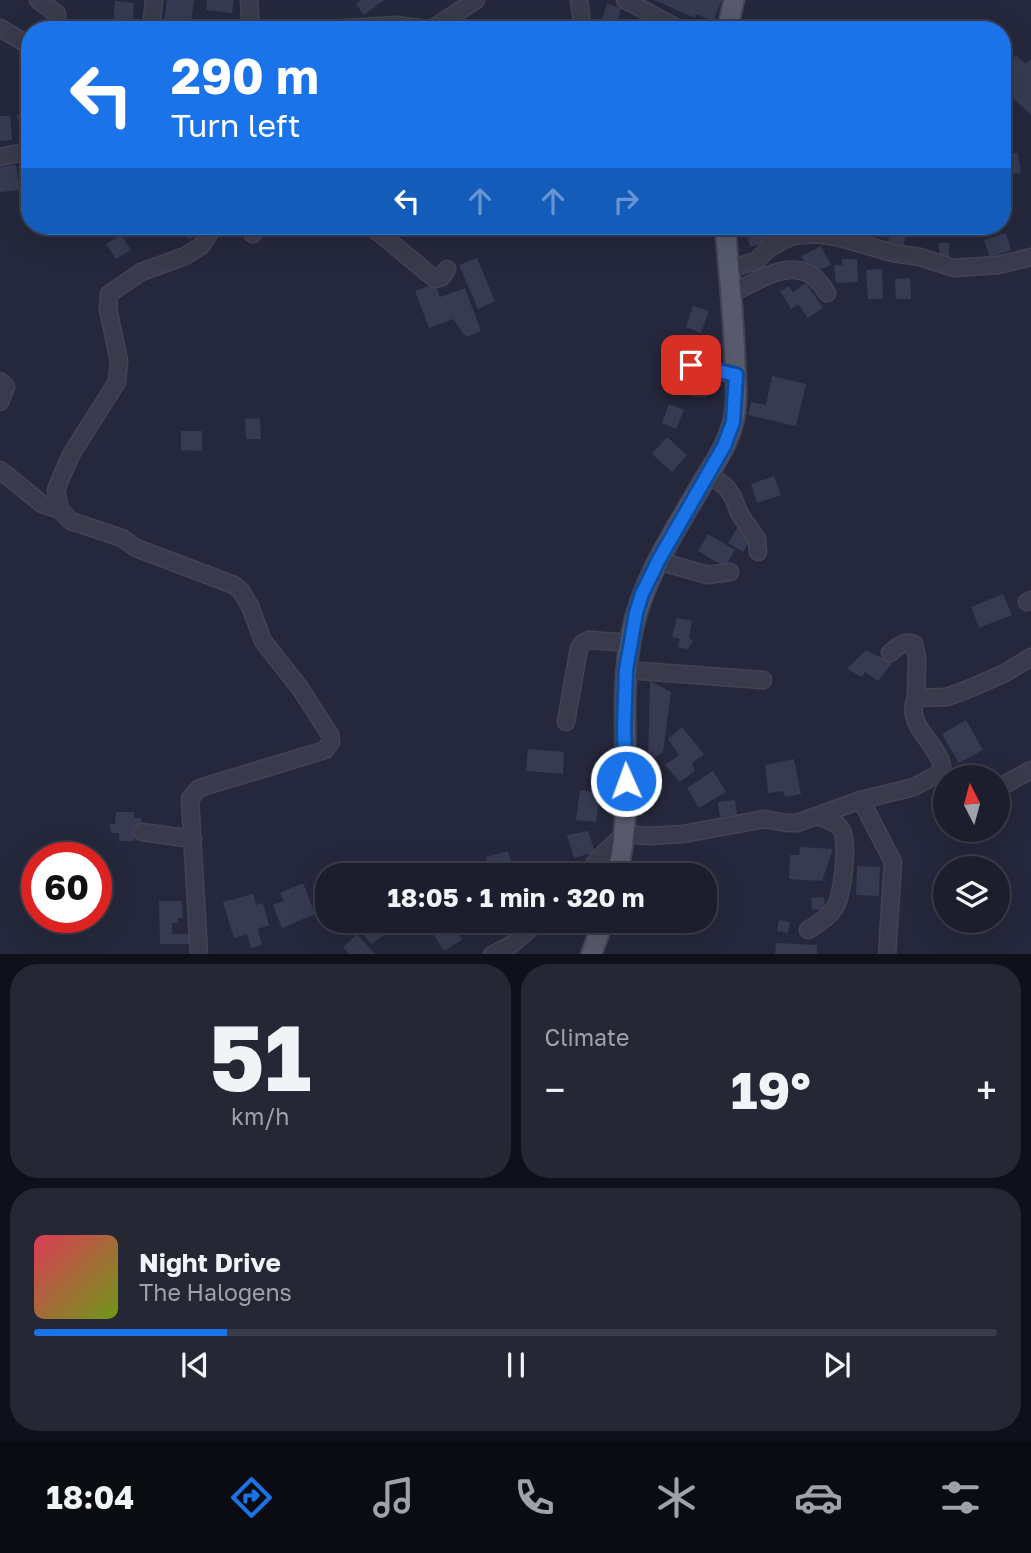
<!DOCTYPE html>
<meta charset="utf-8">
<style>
:root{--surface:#1c1e2d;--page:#252735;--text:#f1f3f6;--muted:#a0a2aa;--line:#3a3c49;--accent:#1a73e8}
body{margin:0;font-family:"Golos Text",sans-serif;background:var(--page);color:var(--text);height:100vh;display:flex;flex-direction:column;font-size:26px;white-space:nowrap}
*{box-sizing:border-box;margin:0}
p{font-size:23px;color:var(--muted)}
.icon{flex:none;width:38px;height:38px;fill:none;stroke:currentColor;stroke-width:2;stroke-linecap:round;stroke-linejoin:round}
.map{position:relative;height:954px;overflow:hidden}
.sheet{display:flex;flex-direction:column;gap:10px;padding:10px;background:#0f1019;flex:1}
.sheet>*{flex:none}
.banner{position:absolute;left:21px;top:21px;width:990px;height:214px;border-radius:28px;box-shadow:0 7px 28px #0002,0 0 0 2px var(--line);background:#1a73e8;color:#fff;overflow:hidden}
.needle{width:46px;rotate:354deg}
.controls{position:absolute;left:933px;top:765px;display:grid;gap:14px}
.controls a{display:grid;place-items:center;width:77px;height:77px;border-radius:50%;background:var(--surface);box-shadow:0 7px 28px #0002,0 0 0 2px var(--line);font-size:35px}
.speed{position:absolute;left:21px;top:842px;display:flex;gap:14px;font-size:35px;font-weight:700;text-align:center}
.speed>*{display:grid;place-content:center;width:91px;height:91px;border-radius:50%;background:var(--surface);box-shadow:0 7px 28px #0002,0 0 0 2px var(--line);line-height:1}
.speed .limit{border:10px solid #d22;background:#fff;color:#111}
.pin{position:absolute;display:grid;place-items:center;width:60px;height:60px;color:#fff;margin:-30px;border-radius:14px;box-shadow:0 4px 10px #0006}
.me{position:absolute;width:77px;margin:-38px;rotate:358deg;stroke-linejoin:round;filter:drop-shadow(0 0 5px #0008)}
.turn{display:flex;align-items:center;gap:24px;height:147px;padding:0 35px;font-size:32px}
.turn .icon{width:91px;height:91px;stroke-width:2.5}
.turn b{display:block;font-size:49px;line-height:60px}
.lanes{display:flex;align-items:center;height:66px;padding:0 35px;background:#0003;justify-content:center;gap:35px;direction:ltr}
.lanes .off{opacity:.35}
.big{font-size:52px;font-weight:700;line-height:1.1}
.sheet .tile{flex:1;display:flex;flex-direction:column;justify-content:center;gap:10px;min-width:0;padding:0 24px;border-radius:28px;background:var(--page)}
.sheet .dial{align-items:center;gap:0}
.dial b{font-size:91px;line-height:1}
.song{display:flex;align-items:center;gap:21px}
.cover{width:84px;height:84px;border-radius:10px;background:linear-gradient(135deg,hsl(350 70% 55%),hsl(80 70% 35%))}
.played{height:7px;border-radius:4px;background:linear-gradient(90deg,var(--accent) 20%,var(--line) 20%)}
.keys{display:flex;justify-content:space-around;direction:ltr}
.heat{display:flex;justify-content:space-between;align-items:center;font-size:38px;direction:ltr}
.sheet .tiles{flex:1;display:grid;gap:10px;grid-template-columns:1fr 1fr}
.tile:last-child{grid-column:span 2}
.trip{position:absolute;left:315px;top:863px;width:402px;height:70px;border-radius:28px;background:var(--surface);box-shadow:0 7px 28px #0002,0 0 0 2px var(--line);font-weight:700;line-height:70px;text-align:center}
.tab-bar{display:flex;height:112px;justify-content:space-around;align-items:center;background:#0b0c12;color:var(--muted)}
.tab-bar .icon{width:49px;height:49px}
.tab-bar .on{color:var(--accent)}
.tab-bar b{font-size:32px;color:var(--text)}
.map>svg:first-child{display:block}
</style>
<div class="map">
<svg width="1031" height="955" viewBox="0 0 1031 955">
<rect width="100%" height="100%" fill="#25283c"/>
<path fill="#373b52" d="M167 0H194L191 23 164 20Z
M207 0H234L232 13 206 10Z
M361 0H384L364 15 356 4Z
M654 0H722L713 21 696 14 695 18Z
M115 1 134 3 132 29 113 28Z
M607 4 621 8 615 30H599Z
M1016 55 1026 64 1031 59V115L1003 89V70Z
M30 111V133L22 135 17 115Z
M0 116H10L12 140 0 141Z
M1018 153 1021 173 1003 176V155Z
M16 165 20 190 0 192V167Z
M183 226H200L203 234 188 239Z
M744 226H771L768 242 750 247Z
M891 226H907L904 245 888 242Z
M915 226H938L937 236 914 234Z
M1006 233 1011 250 990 257 984 240Z
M121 235 131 250 116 259 106 244Z
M939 243H949V257H939Z
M821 246 831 265 812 272 801 256Z
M477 258 495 301 478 309 459 265Z
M842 259H857L858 282 836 283 834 265H842Z
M882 269 883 299H868L866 270Z
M910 278 911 299H896L895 279Z
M806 283 823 308 808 318 798 304 791 309 780 291 789 286 793 292Z
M435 284 440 297 465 288 481 331 466 337 453 319 429 328 415 291Z
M693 306 709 311 701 333 686 327Z
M681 336 690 340 688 358 671 356Z
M704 338 719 342 712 364 697 360Z
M667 367 683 369 681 389 665 387Z
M690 376H711L706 398 686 395Z
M772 376 806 384 796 426 748 415 751 402 766 405Z
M669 404 684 410 676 429 662 423Z
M260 418 261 439H246L245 419Z
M181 431H202V451L181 450Z
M667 437 687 455 672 472 652 454Z
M774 476 781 495 757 503 751 484Z
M737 528 752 538 743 552 728 543Z
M708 534 735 550 725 567 698 551Z
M1003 594 1012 615 979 628 971 607Z
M677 618 692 621 689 638 693 641 688 649 678 647 680 639 672 637Z
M866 650 892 663 878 681 865 672 862 677 847 669Z
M650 681 671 692 663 752 648 763Z
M966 720 983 750 959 763 942 734Z
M682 727 704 754 692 763 695 771 680 782 665 765 679 755 668 739Z
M528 749 564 752 563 774 526 771Z
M794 759 801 794 785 797 783 791 768 793 765 765Z
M713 771 726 792 699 808 687 788Z
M580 790 600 793 596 822 576 820Z
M945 794V812L937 814 933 798Z
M1005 797 1007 818H998V798Z
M735 800 737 815 720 817 718 802Z
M116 812H134V818H141V833H134V841H119V833H112L109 824H115Z
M588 831 595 852 574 858 567 835Z
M800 847 833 849 822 881 789 879 790 855H799Z
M508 851 512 864 490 871 486 857Z
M857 866 880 867 879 896 856 895Z
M303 883 315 914 282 928 273 905 284 901 280 893Z
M253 894 256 905 263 903 269 925 258 929 262 945 251 948 247 934 234 938 223 902Z
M824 897 825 909 812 910 811 898Z
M159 901H182L183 918H178V923H172V934H189V944H160Z
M379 920H396L399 925 371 944 362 932Z
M446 920H449L462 940 444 951 431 931Z
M779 920 790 922 788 933 777 931Z
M357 934 376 955H350L343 947Z
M776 943 817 945V955H775Z"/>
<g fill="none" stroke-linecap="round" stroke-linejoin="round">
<defs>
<path id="minor" d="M38 0 57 14V19L52 30
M249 0 251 30
M579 0 583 30
M625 0 681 30
M0 28 30 46
M432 29 476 0
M151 30 154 0
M316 30 395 25 436 30
M0 157 30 151
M246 226 253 234
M371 226 435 279 442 277 447 269
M769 248 776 226
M729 269 756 261 769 248 784 240 793 236 816 234 837 237 893 253 920 257 954 268 998 265 1031 257
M731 294C763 278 802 249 827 293
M691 365 736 375
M0 381 6 387 0 402
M0 470 42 504 60 510
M708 473 726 487 733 497 739 513 757 539 758 552
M658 561 708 575 730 572
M1027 602 1031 600
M890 653C897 647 904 640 914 644L917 658 916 698
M626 670 763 680
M566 722 579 648 583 643 589 640 630 643
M998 788 1031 770
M861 800 893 862 887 955
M142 832 193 839
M586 875 597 860 624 834 650 836 683 834 764 819 787 823H797L861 800 914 787 940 773 942 766C937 742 904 725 916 698L947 697 971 688 1005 673 1031 657
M808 930C817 924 828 918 834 909 843 897 849 841 841 829 835 821 825 819 817 816
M199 955 190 799 198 789 206 786 325 750 331 742 330 735 300 688 263 641 250 606 241 591 234 585 136 548 122 538 71 521 60 510 56 490 62 475 72 453 117 382 119 361 108 309 109 294 141 272 185 256 201 246 214 226
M492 955 511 945 540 920"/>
<path id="major" d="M727 30 734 0
M617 875C637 795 615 712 632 632 643 578 675 531 702 484 714 464 728 444 733 422 738 403 736 383 735 364 734 318 729 272 725 226
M591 955 604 920"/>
</defs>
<use href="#minor" stroke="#424455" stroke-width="19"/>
<use href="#major" stroke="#424455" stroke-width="23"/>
<use href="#minor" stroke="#393b4c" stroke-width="16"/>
<use href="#major" stroke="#575a6c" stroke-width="19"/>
</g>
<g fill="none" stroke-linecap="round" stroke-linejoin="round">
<defs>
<path id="route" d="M626 781 624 728 626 670 636 613 642 594 658 561 724 446 733 422 736 375 691 365"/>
</defs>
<use href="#route" stroke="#114b97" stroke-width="18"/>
<use href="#route" stroke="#1a73e8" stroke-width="12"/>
</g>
</svg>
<div class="controls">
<a><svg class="needle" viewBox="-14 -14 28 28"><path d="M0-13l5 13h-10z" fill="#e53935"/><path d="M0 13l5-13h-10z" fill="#a0a2aa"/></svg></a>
<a><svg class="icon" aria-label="layers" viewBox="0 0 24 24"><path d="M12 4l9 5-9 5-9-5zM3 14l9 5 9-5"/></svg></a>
</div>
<div class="speed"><div class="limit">60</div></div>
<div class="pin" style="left:691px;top:365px;background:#d93025"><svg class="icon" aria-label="arrive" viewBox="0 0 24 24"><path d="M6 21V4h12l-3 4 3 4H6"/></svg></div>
<svg class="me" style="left:626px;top:781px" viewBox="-20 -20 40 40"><circle r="17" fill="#1a73e8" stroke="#fff" stroke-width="3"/><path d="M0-11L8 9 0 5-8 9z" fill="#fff"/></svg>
<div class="trip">18:05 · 1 min · 320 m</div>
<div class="banner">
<div class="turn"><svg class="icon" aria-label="left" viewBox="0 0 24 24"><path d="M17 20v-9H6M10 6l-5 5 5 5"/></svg><div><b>290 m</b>Turn left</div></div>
<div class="lanes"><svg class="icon" aria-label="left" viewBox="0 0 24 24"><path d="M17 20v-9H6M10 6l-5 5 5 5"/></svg><svg class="icon off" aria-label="ahead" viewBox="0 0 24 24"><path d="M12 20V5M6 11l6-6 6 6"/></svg><svg class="icon off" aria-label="ahead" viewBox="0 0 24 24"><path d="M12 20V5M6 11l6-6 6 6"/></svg><svg class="icon off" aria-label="right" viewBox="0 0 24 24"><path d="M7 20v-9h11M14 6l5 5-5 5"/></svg></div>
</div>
</div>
<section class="sheet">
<div class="tiles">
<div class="tile dial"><b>51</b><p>km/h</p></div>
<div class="tile"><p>Climate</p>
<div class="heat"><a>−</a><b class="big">19°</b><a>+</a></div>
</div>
<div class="tile">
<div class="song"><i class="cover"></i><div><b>Night Drive</b><p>The Halogens</p></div></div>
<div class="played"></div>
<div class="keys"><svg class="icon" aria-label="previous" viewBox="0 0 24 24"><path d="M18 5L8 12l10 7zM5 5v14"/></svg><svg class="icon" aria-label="pause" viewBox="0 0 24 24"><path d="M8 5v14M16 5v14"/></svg><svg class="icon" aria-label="next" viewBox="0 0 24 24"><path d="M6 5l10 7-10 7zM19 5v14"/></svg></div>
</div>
</div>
</section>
<nav class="tab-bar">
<b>18:04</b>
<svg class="icon on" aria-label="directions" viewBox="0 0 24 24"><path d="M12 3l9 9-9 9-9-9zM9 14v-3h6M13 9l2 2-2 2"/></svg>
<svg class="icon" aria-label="music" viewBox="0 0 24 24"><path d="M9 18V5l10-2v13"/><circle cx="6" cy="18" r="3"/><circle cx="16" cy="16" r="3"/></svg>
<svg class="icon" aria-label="phone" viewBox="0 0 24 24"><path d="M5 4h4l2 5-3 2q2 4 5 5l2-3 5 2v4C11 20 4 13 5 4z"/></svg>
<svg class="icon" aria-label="climate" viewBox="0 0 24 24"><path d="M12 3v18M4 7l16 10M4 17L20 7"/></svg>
<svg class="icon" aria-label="car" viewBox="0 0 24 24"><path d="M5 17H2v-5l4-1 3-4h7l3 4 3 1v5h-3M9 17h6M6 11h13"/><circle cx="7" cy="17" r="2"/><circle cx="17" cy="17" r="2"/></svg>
<svg class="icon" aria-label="filters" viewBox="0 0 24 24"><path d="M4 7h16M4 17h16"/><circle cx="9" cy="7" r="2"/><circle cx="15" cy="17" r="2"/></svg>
</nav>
